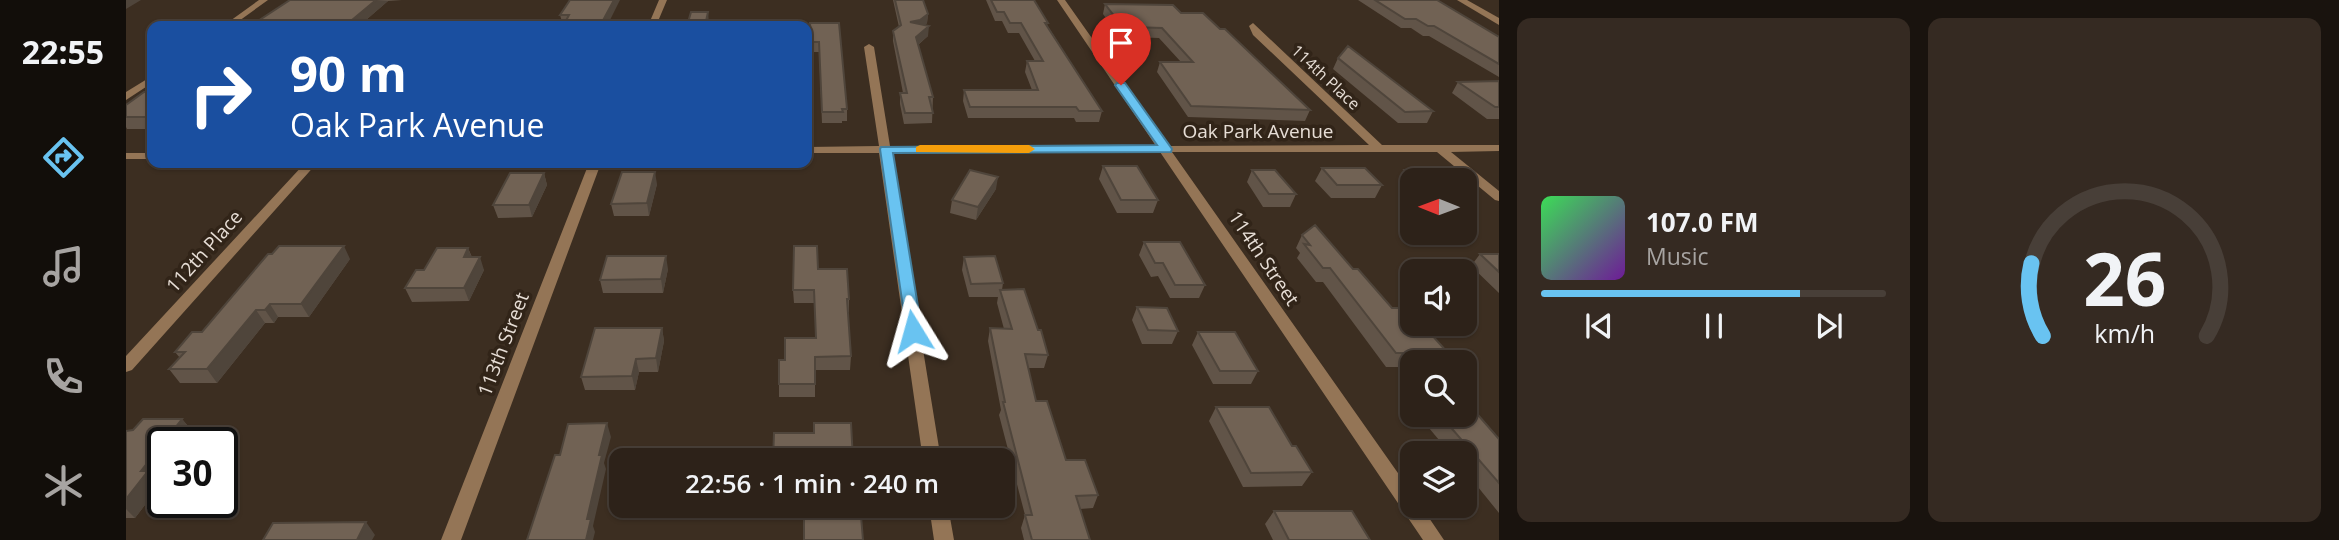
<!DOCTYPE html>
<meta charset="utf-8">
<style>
:root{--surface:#2d2219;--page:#352a22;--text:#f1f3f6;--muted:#a7a4a2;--line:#483f38;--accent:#69c3f1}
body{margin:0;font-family:"Open Sans",sans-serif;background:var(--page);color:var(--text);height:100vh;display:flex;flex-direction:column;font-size:26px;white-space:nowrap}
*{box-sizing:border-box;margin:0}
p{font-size:23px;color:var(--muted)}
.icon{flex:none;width:38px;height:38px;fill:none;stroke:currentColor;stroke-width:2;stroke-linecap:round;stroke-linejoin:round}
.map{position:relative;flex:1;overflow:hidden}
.panel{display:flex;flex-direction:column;gap:18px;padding:18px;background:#19130e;width:840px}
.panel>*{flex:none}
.top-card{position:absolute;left:21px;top:21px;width:665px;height:147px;border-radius:14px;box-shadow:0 2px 5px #0004,0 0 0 2px var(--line);background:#1a4fa0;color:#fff;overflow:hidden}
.needle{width:46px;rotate:271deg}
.tools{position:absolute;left:1274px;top:168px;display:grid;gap:14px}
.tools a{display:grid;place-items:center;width:77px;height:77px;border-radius:14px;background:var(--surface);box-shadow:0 2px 5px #0004,0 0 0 2px var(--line);font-size:35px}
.speed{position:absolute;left:21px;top:427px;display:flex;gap:14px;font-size:35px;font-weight:700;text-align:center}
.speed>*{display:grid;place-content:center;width:91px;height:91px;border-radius:50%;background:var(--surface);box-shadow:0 2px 5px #0004,0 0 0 2px var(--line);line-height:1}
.speed .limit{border:4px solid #111;border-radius:10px;background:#fff;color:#111}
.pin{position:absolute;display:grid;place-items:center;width:60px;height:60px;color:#fff;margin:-72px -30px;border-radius:50% 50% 50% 0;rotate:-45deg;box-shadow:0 0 7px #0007}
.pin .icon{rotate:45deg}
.me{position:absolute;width:77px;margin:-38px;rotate:352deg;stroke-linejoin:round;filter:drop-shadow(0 0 5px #0008)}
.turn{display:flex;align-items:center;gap:24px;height:147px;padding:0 28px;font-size:32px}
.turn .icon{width:91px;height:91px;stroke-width:2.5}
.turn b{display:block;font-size:49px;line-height:60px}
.panel .card{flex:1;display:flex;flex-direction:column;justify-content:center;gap:10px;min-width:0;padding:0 24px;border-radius:14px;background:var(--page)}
.panel .dial{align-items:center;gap:0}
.dial svg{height:182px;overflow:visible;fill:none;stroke:var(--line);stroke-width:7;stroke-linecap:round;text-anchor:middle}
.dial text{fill:var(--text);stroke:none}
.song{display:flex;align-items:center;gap:21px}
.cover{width:84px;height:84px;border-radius:10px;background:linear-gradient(135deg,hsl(130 70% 55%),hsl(280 70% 35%))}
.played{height:7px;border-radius:4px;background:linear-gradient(90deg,var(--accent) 75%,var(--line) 75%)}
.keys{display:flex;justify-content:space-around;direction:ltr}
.panel .tiles{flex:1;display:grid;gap:18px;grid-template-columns:repeat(2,1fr)}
.trip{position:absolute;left:483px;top:448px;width:406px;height:70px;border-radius:14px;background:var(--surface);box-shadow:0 2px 5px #0004,0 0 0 2px var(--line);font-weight:600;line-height:70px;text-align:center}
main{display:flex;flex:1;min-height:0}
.menu{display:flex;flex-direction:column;width:126px;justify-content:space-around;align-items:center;background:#120e0a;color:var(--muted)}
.menu .icon{width:49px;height:49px}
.menu .selected{color:var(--accent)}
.menu b{font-size:32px;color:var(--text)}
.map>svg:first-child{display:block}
</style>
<main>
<nav class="menu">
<b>22:55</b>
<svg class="icon selected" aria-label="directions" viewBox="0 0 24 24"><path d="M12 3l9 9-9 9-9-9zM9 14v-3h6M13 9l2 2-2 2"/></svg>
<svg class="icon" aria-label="music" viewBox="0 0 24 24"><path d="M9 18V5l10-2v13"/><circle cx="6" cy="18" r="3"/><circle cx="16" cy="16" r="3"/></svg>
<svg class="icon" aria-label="phone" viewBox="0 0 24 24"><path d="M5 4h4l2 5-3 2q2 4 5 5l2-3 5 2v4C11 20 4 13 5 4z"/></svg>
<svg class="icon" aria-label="climate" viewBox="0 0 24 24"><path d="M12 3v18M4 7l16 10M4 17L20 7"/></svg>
</nav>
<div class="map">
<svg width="1373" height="540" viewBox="0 0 1373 540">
<rect width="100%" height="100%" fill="#3c2e21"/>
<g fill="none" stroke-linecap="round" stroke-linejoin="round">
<path fill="#947556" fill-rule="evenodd" d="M133 0H142L106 26H97Z
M533 0H541L530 26H522Z
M931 0H939L1042 146 1243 145 1127 35 1123 26 1127 23 1256 145H1373V151L1325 152 1373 191V201L1369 200 1311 152H1046L1286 493V506H1295L1318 540H1297L1034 152 765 153 815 460H797L753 153H681V147L753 146 738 47 743 44 748 47 764 146H1030Z
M26 76V83L0 100V92Z
M0 153H26V159H0Z
M179 163H191L6 370 0 372V356Z
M463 163H475L335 540H315Z
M803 506H822L828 540H808Z"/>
<path fill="#947556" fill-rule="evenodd" d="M1331 0H1341L1373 18V25Z"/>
</g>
<path fill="#615448" d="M164 0H276L262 1 233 26H134L132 21Z
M444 0 481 26 437 25 434 15Z
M767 0H797L802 14 801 23 799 25 802 36 792 45 807 97 806 123 778 124 774 104V93H777L767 41V31L773 27Z
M860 0H908L922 23 921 25 976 111 973 122H950L948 118H842L837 101 838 90H906L899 72 901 61H909L893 33H882L876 21H869Z
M1232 0H1311L1373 37V77L1303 36H1297L1285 28H1275Z
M979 4 1055 13 1094 29 1184 110 1179 121 1062 117 1031 72 1034 62H1055L1033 38 1001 37 996 31H989L977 14Z
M684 23H713L721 109V121H716V123H696L693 52H685Z
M1212 58 1307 111 1301 123H1272L1207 69Z
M1373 81V119H1361L1326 93 1332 82Z
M26 92V129H1L0 127V105Z
M977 166 1032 200 1027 213H991L973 179Z
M1196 168 1256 185 1249 198H1205L1189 181Z
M1126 170 1170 194 1164 207H1137L1121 182Z
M1279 170 1319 180H1286V195L1272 182Z
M418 173 421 185 406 217 372 218 367 205Z
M531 184 523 216H488L485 204Z
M870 189 850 220 824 213 826 200Z
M1176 235 1227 269 1266 308 1322 353 1315 362H1286V367H1260L1197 282H1190L1171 258 1174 253 1170 248Z
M1018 242 1079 285 1073 298H1044L1032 276 1025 277 1013 255Z
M342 248 346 257 358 270 343 301 286 302 279 288 298 270Z
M1354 254H1373V293L1345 266Z
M838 257 877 283 876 290 912 330 922 355 918 368H902L910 401 940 460 972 495 967 508 954 509 964 540H898L895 528 899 515 873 415 875 410 862 341 864 328 878 329 871 303 872 297H843L836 270Z
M224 259 183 317H152L148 323H139L91 383H54L43 369 54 358 49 352 76 332Z
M542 269 537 293H477L474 280Z
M692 269 723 299V312H722L725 356 724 370H689V397H653V384L659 360 690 338 688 303H668L667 290Z
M1011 307 1052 331 1046 344H1016L1006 320Z
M536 328 538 341 532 372H513L509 390H459L455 377Z
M1072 332 1132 371 1125 384H1087L1066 345Z
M1090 407 1186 472 1176 486 1117 487 1083 421Z
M1292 415H1339L1373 439V513L1339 471V453H1324Z
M56 419 67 432 59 443H37V472L31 480 35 484 9 518H0V431Z
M1148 511 1244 540H1147L1139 524Z"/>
<path fill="#4f453b" d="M0 0H15L0 9Z
M250 0 262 1 233 26H229L226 20Z
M488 0H494L481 26H474Z
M582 12 583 23 582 26H579Z
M802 14 801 23 793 30 784 22Z
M803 26 802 36 789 47 790 37Z
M529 172 531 184 523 216 521 203Z
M418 173 421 185 406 217 403 205Z
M872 177 870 189 850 220 852 207Z
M218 246 224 259 183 317 175 304Z
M342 248 347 261 338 257Z
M540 256 542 269 537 293 535 279Z
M354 257 358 270 343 301 338 288Z
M144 304 152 317 148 323 139 310Z
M130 310 139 323 91 383 81 369Z
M536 328 538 341 532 372 530 358Z
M510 359 513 372 509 390 506 376Z
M56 419 67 432 59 443H37Z
M481 423 485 437 478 463 480 469 467 526 469 532 467 540H460L461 519 473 455Z
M37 443V472L31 480 35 484 9 518 0 509V499L15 471Z
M240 522 249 535 246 540H231Z"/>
<path fill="#716254" stroke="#4f453b" stroke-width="2" d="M164 0H250L226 20 132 21Z
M444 0H488L474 26H437L443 15H434Z
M769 0H797L802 14 794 20 784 22 803 26 790 37 807 97H803L807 113H779L774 93H781L767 31 775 25Z
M865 0H908L922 23H919L976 111H953L950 107H844L838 90H912L901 61H917L895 23H884L878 12H871Z
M1249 0H1311L1373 37V64L1308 26H1302L1290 19H1279Z
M979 4 1047 5 1055 13H1077L1094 29H1099L1184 110 1065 106 1034 62H1067L1036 28 1004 27 999 21H992Z
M565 12H582L579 26H561Z
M684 23H713L721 109H716L717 112H696L693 42H685Z
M1222 46 1307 111 1279 112 1212 58Z
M1373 81V107H1369L1332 82Z
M18 92H26V117H0V105Z
M977 166H1011L1032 200H995Z
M1196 168H1239L1256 185H1211Z
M844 170 872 177 852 207 826 200Z
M1126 170H1149L1170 194H1143Z
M1279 170H1307L1319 180H1291Z
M496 172H529L521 203 485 204Z
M384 173H418L403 205H367Z
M1189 225 1227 269H1232L1266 308H1282L1286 313V324H1296L1322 353H1270L1204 268H1197L1178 244 1184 245 1176 235Z
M1018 242H1054L1079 285H1049L1037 263H1029Z
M153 246H218L175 304H144L139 310H130L81 369H43L59 352H49L66 332H76L142 254H146Z
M668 246H691L692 269H721L723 299H721L725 356 689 357V384H653V360H659V338H690L688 290H667Z
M311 248H342L338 257H354L338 288H279L290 270H298Z
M1354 254H1373V272Z
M481 256H540L535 279 474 280Z
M869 256 877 283 845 284 838 257Z
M898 289 912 330H915L922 355 899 354 910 401H921L940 460H959L972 495 950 496 964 540H906L899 515H906L877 402H879L864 328 886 329 874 290Z
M1011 307 1041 308 1052 331 1022 330Z
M469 328H536L530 358 510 359 506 376 455 377Z
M1072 332H1109L1132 371H1094Z
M1339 400 1373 439V483L1314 415H1339Z
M1090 407H1143L1166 446H1170L1186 472 1125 473Z
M17 419H56L15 471H22L0 499V431L7 430Z
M481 423 473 455H476L461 519H465L460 540H401L429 455H434L442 424Z
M688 423H725L727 460H647L648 433H688Z
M684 506H724V516H735L737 540H678V517L684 516Z
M1148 511H1226L1244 540H1163Z
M240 522 231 540H137L147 523Z"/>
<path fill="#69c3f1" stroke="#447f9d" stroke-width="2" d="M991 83H999L1046 149 1045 152 767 153 796 331 787 337 781 335 754 149 755 147 1031 145 989 85Z"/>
<path fill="#f59e0b" d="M794 145H903L909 149 903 153 790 152V147Z"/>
<g text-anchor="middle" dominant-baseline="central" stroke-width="7" stroke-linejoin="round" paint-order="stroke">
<g font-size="16" fill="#e7ded6" stroke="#312418">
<text transform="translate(1200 77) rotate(43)">114th Place</text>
</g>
<g font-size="19" fill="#e7ded6" stroke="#312418">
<text x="1132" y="131">Oak Park Avenue</text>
<text transform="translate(78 251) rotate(-48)">112th Place</text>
<text transform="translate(1138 258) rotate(56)">114th Street</text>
<text transform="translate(377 344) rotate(-69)">113th Street</text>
</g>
</g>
</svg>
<div class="tools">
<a><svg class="needle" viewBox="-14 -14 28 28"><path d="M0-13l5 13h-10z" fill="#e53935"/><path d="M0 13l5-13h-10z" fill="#a7a4a2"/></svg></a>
<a><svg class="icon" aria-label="sound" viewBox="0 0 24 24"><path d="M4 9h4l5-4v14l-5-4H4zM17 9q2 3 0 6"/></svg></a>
<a><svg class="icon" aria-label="search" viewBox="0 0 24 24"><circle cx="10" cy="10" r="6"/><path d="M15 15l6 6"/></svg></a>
<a><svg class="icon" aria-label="layers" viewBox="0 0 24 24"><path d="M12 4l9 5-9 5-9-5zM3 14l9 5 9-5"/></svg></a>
</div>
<div class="speed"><div class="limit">30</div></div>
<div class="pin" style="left:995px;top:85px;background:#d93025"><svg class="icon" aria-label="arrive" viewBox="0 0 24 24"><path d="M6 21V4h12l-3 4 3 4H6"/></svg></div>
<svg class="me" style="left:787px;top:331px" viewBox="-20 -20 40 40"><path d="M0-17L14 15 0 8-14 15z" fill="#69c3f1" stroke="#fff" stroke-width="4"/></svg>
<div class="trip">22:56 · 1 min · 240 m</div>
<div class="top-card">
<div class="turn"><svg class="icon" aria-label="right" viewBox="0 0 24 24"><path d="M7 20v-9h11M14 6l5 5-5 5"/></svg><div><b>90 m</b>Oak Park Avenue</div></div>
</div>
</div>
<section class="panel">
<div class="tiles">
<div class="card">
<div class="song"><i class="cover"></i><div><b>107.0 FM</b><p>Music</p></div></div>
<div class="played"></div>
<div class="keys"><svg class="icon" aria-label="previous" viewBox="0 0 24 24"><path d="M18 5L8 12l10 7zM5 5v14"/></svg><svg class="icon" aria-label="pause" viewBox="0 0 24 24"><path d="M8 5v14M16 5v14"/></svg><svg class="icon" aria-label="next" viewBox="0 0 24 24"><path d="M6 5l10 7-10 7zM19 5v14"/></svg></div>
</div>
<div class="card dial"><svg viewBox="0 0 100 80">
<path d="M14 69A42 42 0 1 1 86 69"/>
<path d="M14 69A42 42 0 0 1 9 37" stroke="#69c3f1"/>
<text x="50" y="56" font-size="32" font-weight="700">26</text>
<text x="50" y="72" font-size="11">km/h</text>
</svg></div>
</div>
</section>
</main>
